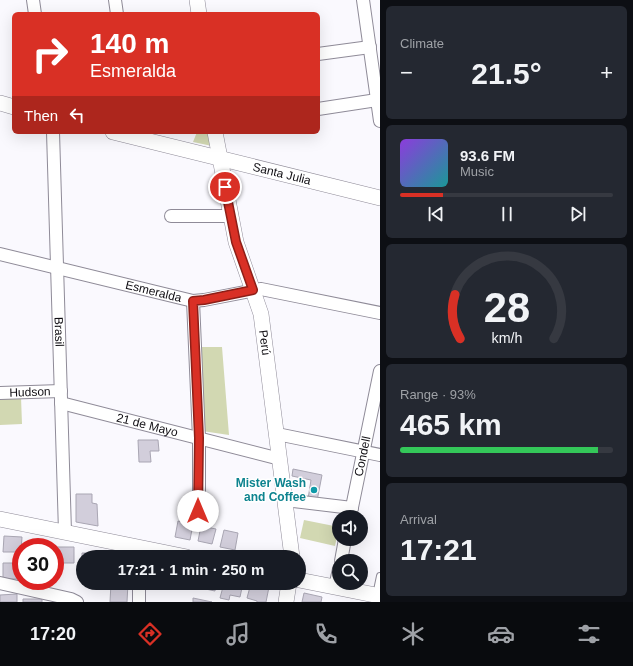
<!DOCTYPE html>
<meta charset="utf-8">
<style>
:root{--surface:#171b24;--page:#242831;--text:#f1f3f6;--muted:#9ea1a6;--line:#363941;--accent:#d93025}
body{margin:0;font-family:Helvetica,sans-serif;background:var(--page);color:var(--text);height:100vh;display:flex;flex-direction:column;font-size:15px;white-space:nowrap}
*{box-sizing:border-box;margin:0}
p{font-size:13px;color:var(--muted)}
.icon{flex:none;width:22px;height:22px;fill:none;stroke:currentColor;stroke-width:2;stroke-linecap:round;stroke-linejoin:round}
.map{position:relative;flex:1;overflow:hidden}
.panel{display:flex;flex-direction:column;gap:6px;padding:6px;background:#0d0f14;width:253px}
.panel>*{flex:none}
.guide{position:absolute;left:12px;top:12px;width:308px;height:122px;border-radius:6px;box-shadow:0 4px 16px #0002;background:#d93025;color:#fff;overflow:hidden}
.buttons{position:absolute;left:332px;top:510px;display:grid;gap:8px}
.buttons a{display:grid;place-items:center;width:36px;height:36px;border-radius:50%;background:var(--surface);box-shadow:0 4px 16px #0002;font-size:20px}
.speed{position:absolute;left:12px;top:538px;display:flex;gap:8px;font-size:20px;font-weight:700;text-align:center}
.speed>*{display:grid;place-content:center;width:52px;height:52px;border-radius:50%;background:var(--surface);box-shadow:0 4px 16px #0002;line-height:1}
.speed .limit{border:6px solid #d22;background:#fff;color:#111}
.pin{position:absolute;display:grid;place-items:center;width:34px;height:34px;color:#fff;margin:-17px;border:2px solid #fff;border-radius:50%;box-shadow:0 1px 4px #0007}
.me{position:absolute;width:44px;margin:-22px;rotate:0deg;stroke-linejoin:round;filter:drop-shadow(0 0 3px #0008)}
.turn{display:flex;align-items:center;gap:14px;height:84px;padding:0 12px;font-size:18px}
.turn .icon{width:52px;height:52px;stroke-width:2.5}
.turn b{display:block;font-size:28px;line-height:34px}
.then{display:flex;align-items:center;height:38px;padding:0 12px;background:#0003;gap:8px;font-size:15px}
.big{font-size:30px;font-weight:700;line-height:1.1}
.panel .card{flex:1;display:flex;flex-direction:column;justify-content:center;gap:6px;min-width:0;padding:0 14px;border-radius:6px;background:var(--page)}
.panel .dial{align-items:center;gap:0}
.dial svg{height:104px;overflow:visible;fill:none;stroke:var(--line);stroke-width:7;stroke-linecap:round;text-anchor:middle}
.dial text{fill:var(--text);stroke:none}
.song{display:flex;align-items:center;gap:12px}
.cover{width:48px;height:48px;border-radius:6px;background:linear-gradient(135deg,hsl(270 70% 55%),hsl(180 70% 35%))}
.played{height:4px;border-radius:2px;background:linear-gradient(90deg,var(--accent) 20%,var(--line) 20%)}
.keys{display:flex;justify-content:space-around;direction:ltr}
.heat{display:flex;justify-content:space-between;align-items:center;font-size:22px;direction:ltr}
.charge{height:6px;border-radius:3px;background:linear-gradient(90deg,#34c759 93%,var(--line) 0)}
.trip{position:absolute;left:76px;top:550px;width:230px;height:40px;border-radius:20px;background:var(--surface);box-shadow:0 4px 16px #0002;font-weight:700;line-height:40px;text-align:center}
.dock{display:flex;height:64px;justify-content:space-around;align-items:center;background:#090b0e;color:var(--muted)}
.dock .icon{width:28px;height:28px}
.dock .on{color:var(--accent)}
.dock b{font-size:18px;color:var(--text)}
main{display:flex;flex:1;min-height:0}
.map>svg:first-child{display:block}
</style>
<main>
<div class="map">
<svg width="380" height="602" viewBox="0 0 380 602">
<rect width="100%" height="100%" fill="#faf9fe"/>
<path fill="#d2d8b2" d="M197 132H209L212 146 193 142Z
M199 347H222L229 435 202 431Z
M21 397 22 424 0 425V398Z
M304 520 339 527 335 546 300 538Z"/>
<path fill="#d2cedb" stroke="#a9a6b3" d="M138 440H158L159 451H150L151 462H139Z
M293 469 322 475 317 501 308 499 311 480 292 476Z
M76 494H92V503L97 504 98 526 76 522Z
M178 521 193 524 190 540 175 537Z
M201 526 216 529 212 544 198 541Z
M224 530 238 533 235 550 220 547Z
M4 536 22 537 21 552H3Z
M29 542H47V547H29Z
M56 547H74V563H56Z
M82 553H101V557H83L82 569Z
M111 554 129 557H111Z
M3 563H21V579H3Z
M111 583H128L127 602H110Z
M171 583H193L192 587Z
M197 583H216L215 591 196 587Z
M224 583H243L240 597 230 595 229 600 220 598Z
M251 583 269 587 266 602H257V601L247 598Z
M304 593 322 597 321 602H302Z
M17 594V602H0V595Z
M193 598 212 602H193Z
M23 599H42V602H23Z"/>
<g fill="none" stroke-linecap="round" stroke-linejoin="round">
<defs>
<path id="service" d="M376 595 380 576"/>
<g id="minor">
<path d="M33 0 35 14"/>
<path d="M115 0 117 14"/>
<path d="M363 0 380 121"/>
<path d="M318 54 370 47"/>
<path d="M318 109 377 100"/>
<path id="s1" d="M53 132 65 532"/>
<path d="M171 216H231"/>
<path id="s2" d="M0 254 193 301 204 300 261 289 380 313"/>
<path d="M193 301 199 438V511"/>
<path id="s3" d="M0 393 61 391"/>
<path id="s4" d="M61 403 280 459"/>
<path d="M277 434 380 455"/>
<path d="M285 500 352 508"/>
<path id="s5" d="M350 517 380 371"/>
<path d="M341 561 345 539"/>
<path d="M0 583 71 599 77 602"/>
<path d="M139 583V602"/>
<path d="M335 587 339 569"/>
</g>
<g id="tertiary">
<path d="M197 0 199 14"/>
<path d="M0 103 14 107"/>
<path id="s6" d="M113 132 380 198"/>
<path id="s7" d="M215 132 236 242 261 314 292 557"/>
<path d="M0 519 187 557"/>
<path d="M299 580 380 596"/>
<path d="M286 602 289 583"/>
</g>
</defs>
<use href="#service" stroke="#8f8b98" stroke-width="8"/>
<use href="#minor" stroke="#8f8b98" stroke-width="14"/>
<use href="#tertiary" stroke="#8f8b98" stroke-width="16"/>
<use href="#service" stroke="#fff" stroke-width="6"/>
<use href="#minor" stroke="#fff" stroke-width="12"/>
<use href="#tertiary" stroke="#fff" stroke-width="15"/>
</g>
<g fill="none" stroke-linecap="round" stroke-linejoin="round">
<defs>
<path id="route" d="M198 511 199 438 193 301 204 300 253 290 236 242 225 187"/>
</defs>
<use href="#route" stroke="#8d1f18" stroke-width="10"/>
<use href="#route" stroke="#d93025" stroke-width="7"/>
</g>
<circle fill="#0f9aa8" stroke="#fff" stroke-width="1.5" cx="314" cy="490" r="4"/>
<g text-anchor="middle" dominant-baseline="central" stroke-width="3" stroke-linejoin="round" paint-order="stroke">
<g font-size="12" fill="#0f0d12" stroke="#fff">
<text stroke="none"><textPath href="#s6" startOffset="174">Santa Julia</textPath></text>
<text stroke="none"><textPath href="#s2" startOffset="158">Esmeralda</textPath></text>
<text stroke="none"><textPath href="#s1" startOffset="200">Brasil</textPath></text>
<text stroke="none"><textPath href="#s7" startOffset="217">Perú</textPath></text>
<text stroke="none"><textPath href="#s3" startOffset="30">Hudson</textPath></text>
<text stroke="none"><textPath href="#s4" startOffset="89">21 de Mayo</textPath></text>
<text stroke="none"><textPath href="#s5" startOffset="62">Condell</textPath></text>
</g>
<g font-size="12" font-weight="bold" fill="#0d838f" stroke="#fff" text-anchor="end">
<text x="306" y="483">Mister Wash<tspan x="306" dy="14">and Coffee</tspan></text>
</g>
</g>
</svg>
<div class="buttons">
<a><svg class="icon" aria-label="sound" viewBox="0 0 24 24"><path d="M4 9h4l5-4v14l-5-4H4zM17 9q2 3 0 6"/></svg></a>
<a><svg class="icon" aria-label="search" viewBox="0 0 24 24"><circle cx="10" cy="10" r="6"/><path d="M15 15l6 6"/></svg></a>
</div>
<div class="speed"><div class="limit">30</div></div>
<div class="pin" style="left:225px;top:187px;background:#d93025"><svg class="icon" aria-label="arrive" viewBox="0 0 24 24"><path d="M6 21V4h12l-3 4 3 4H6"/></svg></div>
<svg class="me" style="left:198px;top:511px" viewBox="-20 -20 40 40"><circle r="19" fill="#fff"/><path d="M0-13L10 11 0 6-10 11z" fill="#d93025"/></svg>
<div class="trip">17:21 · 1 min · 250 m</div>
<div class="guide">
<div class="turn"><svg class="icon" aria-label="right" viewBox="0 0 24 24"><path d="M7 20v-9h11M14 6l5 5-5 5"/></svg><div><b>140 m</b>Esmeralda</div></div>
<div class="then">Then<svg class="icon" aria-label="left" viewBox="0 0 24 24"><path d="M17 20v-9H6M10 6l-5 5 5 5"/></svg></div>
</div>
</div>
<section class="panel">
<div class="card"><p>Climate</p>
<div class="heat"><a>−</a><b class="big">21.5°</b><a>+</a></div>
</div>
<div class="card">
<div class="song"><i class="cover"></i><div><b>93.6 FM</b><p>Music</p></div></div>
<div class="played"></div>
<div class="keys"><svg class="icon" aria-label="previous" viewBox="0 0 24 24"><path d="M18 5L8 12l10 7zM5 5v14"/></svg><svg class="icon" aria-label="pause" viewBox="0 0 24 24"><path d="M8 5v14M16 5v14"/></svg><svg class="icon" aria-label="next" viewBox="0 0 24 24"><path d="M6 5l10 7-10 7zM19 5v14"/></svg></div>
</div>
<div class="card dial"><svg viewBox="0 0 100 80">
<path d="M14 69A42 42 0 1 1 86 69"/>
<path d="M14 69A42 42 0 0 1 10 35" stroke="#d93025"/>
<text x="50" y="56" font-size="32" font-weight="700">28</text>
<text x="50" y="72" font-size="11">km/h</text>
</svg></div>
<div class="card"><p>Range · 93%</p><b class="big">465 km</b><div class="charge"></div></div>
<div class="card"><p>Arrival</p><b class="big">17:21</b></div>
</section>
</main>
<nav class="dock">
<b>17:20</b>
<svg class="icon on" aria-label="directions" viewBox="0 0 24 24"><path d="M12 3l9 9-9 9-9-9zM9 14v-3h6M13 9l2 2-2 2"/></svg>
<svg class="icon" aria-label="music" viewBox="0 0 24 24"><path d="M9 18V5l10-2v13"/><circle cx="6" cy="18" r="3"/><circle cx="16" cy="16" r="3"/></svg>
<svg class="icon" aria-label="phone" viewBox="0 0 24 24"><path d="M5 4h4l2 5-3 2q2 4 5 5l2-3 5 2v4C11 20 4 13 5 4z"/></svg>
<svg class="icon" aria-label="climate" viewBox="0 0 24 24"><path d="M12 3v18M4 7l16 10M4 17L20 7"/></svg>
<svg class="icon" aria-label="car" viewBox="0 0 24 24"><path d="M5 17H2v-5l4-1 3-4h7l3 4 3 1v5h-3M9 17h6M6 11h13"/><circle cx="7" cy="17" r="2"/><circle cx="17" cy="17" r="2"/></svg>
<svg class="icon" aria-label="filters" viewBox="0 0 24 24"><path d="M4 7h16M4 17h16"/><circle cx="9" cy="7" r="2"/><circle cx="15" cy="17" r="2"/></svg>
</nav>
